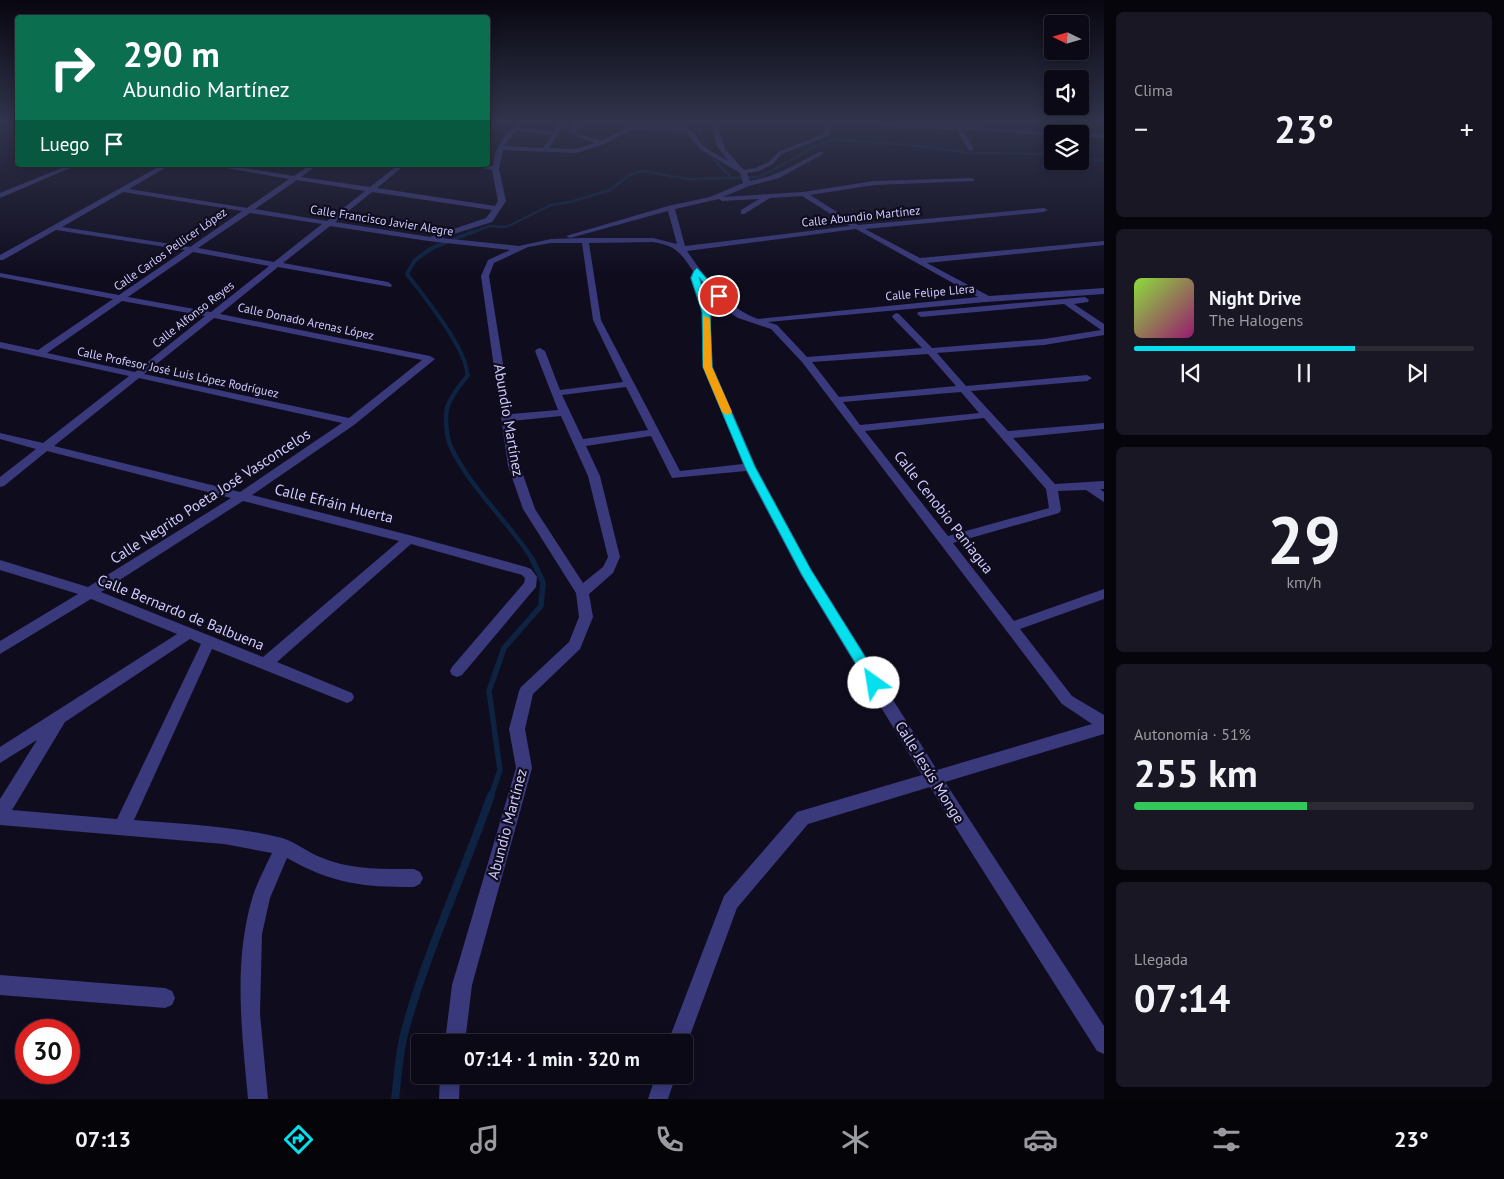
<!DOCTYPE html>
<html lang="es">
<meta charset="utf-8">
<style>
:root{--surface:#0b0916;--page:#191723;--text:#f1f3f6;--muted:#9a9aa1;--line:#2b2a35;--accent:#06e0ee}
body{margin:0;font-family:"PT Sans",sans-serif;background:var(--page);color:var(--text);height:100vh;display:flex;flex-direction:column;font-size:19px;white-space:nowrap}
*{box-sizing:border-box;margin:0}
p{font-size:16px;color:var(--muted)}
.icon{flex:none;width:28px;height:28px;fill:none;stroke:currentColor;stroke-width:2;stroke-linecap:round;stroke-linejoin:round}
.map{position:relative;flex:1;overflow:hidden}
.side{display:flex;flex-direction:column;gap:12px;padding:12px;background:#06050c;width:400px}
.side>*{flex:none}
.top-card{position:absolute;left:15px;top:15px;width:475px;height:152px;border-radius:5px;box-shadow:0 2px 12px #0003,0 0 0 1px var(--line);background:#0b6e4f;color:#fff;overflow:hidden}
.needle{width:32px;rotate:275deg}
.buttons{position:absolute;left:1044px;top:15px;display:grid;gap:10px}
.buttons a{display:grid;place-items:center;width:45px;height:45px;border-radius:5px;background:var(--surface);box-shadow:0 2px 12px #0003,0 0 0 1px var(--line);font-size:25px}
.speed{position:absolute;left:15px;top:1019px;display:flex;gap:10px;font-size:25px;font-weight:700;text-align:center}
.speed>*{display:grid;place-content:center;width:65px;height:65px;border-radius:50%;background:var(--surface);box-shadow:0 2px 12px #0003,0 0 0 1px var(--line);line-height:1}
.speed .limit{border:8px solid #d22;background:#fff;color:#111}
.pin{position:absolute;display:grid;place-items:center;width:42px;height:42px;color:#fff;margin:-21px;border:2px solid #fff;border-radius:50%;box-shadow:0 1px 5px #0007}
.me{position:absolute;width:55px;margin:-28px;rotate:328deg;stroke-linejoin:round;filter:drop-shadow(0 0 4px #0008)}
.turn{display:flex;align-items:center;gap:18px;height:105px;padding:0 25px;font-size:22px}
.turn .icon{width:65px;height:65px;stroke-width:2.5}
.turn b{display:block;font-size:35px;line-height:42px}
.then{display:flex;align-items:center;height:48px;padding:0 25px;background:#0003;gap:10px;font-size:19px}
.big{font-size:38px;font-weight:700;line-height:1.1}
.side .widget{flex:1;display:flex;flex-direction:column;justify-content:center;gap:8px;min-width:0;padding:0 18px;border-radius:8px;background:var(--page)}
.side .dial{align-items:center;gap:0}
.dial b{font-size:65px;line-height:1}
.song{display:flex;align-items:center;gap:15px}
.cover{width:60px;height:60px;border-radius:8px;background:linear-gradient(135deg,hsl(90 70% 55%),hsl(320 70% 35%))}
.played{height:5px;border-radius:2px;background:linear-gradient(90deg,var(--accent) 65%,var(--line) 65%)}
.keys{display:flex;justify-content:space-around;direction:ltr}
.heat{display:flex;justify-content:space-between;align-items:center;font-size:28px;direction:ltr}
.charge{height:8px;border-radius:4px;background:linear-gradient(90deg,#34c759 51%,var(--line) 0)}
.trip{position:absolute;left:411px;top:1034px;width:282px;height:50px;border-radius:5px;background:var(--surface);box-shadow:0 2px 12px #0003,0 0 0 1px var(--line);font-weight:700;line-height:50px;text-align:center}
.dock{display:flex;height:80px;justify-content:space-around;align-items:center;background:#040409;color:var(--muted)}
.dock .icon{width:35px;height:35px}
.dock .on{color:var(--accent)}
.dock b{font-size:22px;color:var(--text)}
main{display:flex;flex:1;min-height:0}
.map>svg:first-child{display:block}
</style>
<main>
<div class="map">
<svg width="1104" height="1099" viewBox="0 0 1104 1099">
<rect width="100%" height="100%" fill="#0f0c1e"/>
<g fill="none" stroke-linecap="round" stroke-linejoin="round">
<path stroke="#0d2341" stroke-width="2.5" d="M697 122C704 149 712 160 733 179
M1080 158 1104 161
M469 234 489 226 506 227 551 205 570 202 610 190 631 174 643 171 687 179 760 177 821 143 837 140 910 145 969 153 1052 154"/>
<path stroke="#0d2341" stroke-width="4" d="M467 377C470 352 422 294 407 274L415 260 432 248 472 232"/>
<path stroke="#0d2341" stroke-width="4.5" d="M468 375C459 387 447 400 446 415 446 423 447 438 450 445 469 487 508 521 533 560"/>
<path stroke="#0d2341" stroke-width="5.5" d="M491 796 500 770 489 691 504 648 541 606 543 582 532 559"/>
<path stroke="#0d2341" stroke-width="8" d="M395 1099C398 1076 399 1050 406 1027 428 948 464 873 491 795"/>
<path fill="#39397c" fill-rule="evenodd" d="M520 122H526L520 128 554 131 560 122H566L549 148 576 149 595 143 569 133 575 122H581L575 133 601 141 627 128 619 122H626L632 126 684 128 679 122H685L704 147 728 161 717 146 711 122H717L725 149 744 170 755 168 769 162 778 152 823 134 826 122H832L828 136 782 154 773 164 759 171 747 173 750 181C775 177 797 164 819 152H823V154L779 178 749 186 723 197 803 192 874 181 972 178 974 179V181L874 185 810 195 858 225 1044 208 1048 210 1044 212 865 229 920 258 1104 241V245L927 263 989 296 1104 288V294L986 302 768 322 777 325 807 357 922 348 893 318 892 316 896 313 899 314 932 348 1044 339 1101 330 1064 304 921 317 917 314 918 312 1085 297 1089 300 1088 302 1074 304 1104 324V335L1044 345 937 353 966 386 1087 375 1092 378 1087 381 971 391 1008 431 1104 423V429L1013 438 1055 484 1104 481V489H1100L1104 492V502L1086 490 1058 491 1061 510 1059 513 953 543 1014 621 1104 589V599L1020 629 1072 696 1104 715V734L945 782 1104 1026V1054L1097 1051 930 787 808 824 737 908 685 1049V1042H668L724 896 797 812 922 775 801 575 746 471 672 478 651 436 586 446 600 476 620 557 613 573 589 594 593 617 580 649 533 694 525 729 532 768 472 985 465 1042H445L452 985 516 768 509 729 519 691 521 687 569 642 579 617 576 593 523 509 508 466 481 276 488 260 510 250 428 241 330 226 283 263 388 282 392 285 391 287 278 267 220 314 430 356 435 359 354 425 252 495 409 535 526 567 531 569 537 577 536 587 462 675 457 677 452 675 450 671 452 667 524 583 525 578 522 575 411 544 277 662 352 693 354 697 352 701 347 703 212 649 134 820C183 824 234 826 282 838 296 842 307 852 320 857 350 870 382 869 414 869L420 872 423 878 420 884 414 887C362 887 333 884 287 858L270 898 262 934 260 1014 268 1099H248C242 1033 233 964 252 899 256 884 265 868 272 853L224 844 0 825V799L37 740 0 763V747L177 634 91 599 0 654V641L78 594 0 570V560L88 587 231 498 47 451 4 486 0 487V477L36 449 0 439V433L43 443 129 376 0 348V342L38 350 113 299 0 277V273L119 295 185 250 56 230 3 260H0V255L162 165H170L129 189 247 208 289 179 209 165H225L294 176 310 165H317L301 177 370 187 398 165H405L377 188 495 206 498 201 492 170 468 165 493 166C494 146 506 134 520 122ZM632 130 686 132 700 149 740 173 743 183 710 197 668 206 566 236 570 238 668 211 677 244 653 238H582L551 239 519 246 441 238 492 222 506 201 499 169 503 150 576 153 604 144ZM516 131 552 135 543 148 504 146ZM297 180 365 191 327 221 255 209ZM123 192 242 211 190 247 62 227ZM372 192 492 210 486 218 430 237 335 222ZM802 196 850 226 685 246 675 209 719 199 722 201 759 199 741 210V214H744L770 198ZM250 213 322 224 274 262 198 248ZM856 229 978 297 758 319C727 308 705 277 687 251ZM653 242C676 246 680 252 693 271L690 278 702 312 703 367 743 464 680 471 601 320 589 243ZM551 243H582L593 320 623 382 560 390 545 351 540 348 537 349 535 351 558 410 511 414 489 276 494 263 528 247ZM193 252 269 266 211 312 128 297ZM698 278 729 312 738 318 771 329 802 362 1062 704 1092 724 937 770 811 569 756 467 713 367 710 312ZM122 301 205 316 135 372 47 353ZM214 318 422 360 349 418 144 374ZM928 354 956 386 839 397 812 362ZM139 378 342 423 240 492 54 446ZM626 387 648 430 583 439 562 395ZM961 392 979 413 860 425 843 402ZM561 416 588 476 608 557 603 567 583 583 535 509 520 466 512 421ZM984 418 1046 489 1049 508 948 536 865 431ZM243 501 399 541 263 657 101 592ZM190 639 201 644 117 819 12 810 65 722Z
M855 122 955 126 953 122H959L961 126 1070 134 1052 135 963 130 974 149 971 151 968 149 957 130 858 124Z
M1080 133 1104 134V138L1080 137V134H1078Z
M69 165 75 166 0 198V193Z
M0 975 165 988 172 991 175 998 172 1005 165 1008 0 995Z
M440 1075H460L459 1099H439Z
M656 1075H676L668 1099H648Z"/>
</g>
<linearGradient id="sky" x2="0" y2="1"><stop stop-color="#080710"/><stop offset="0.44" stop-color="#31344c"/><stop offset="1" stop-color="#31344c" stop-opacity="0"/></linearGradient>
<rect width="1104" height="276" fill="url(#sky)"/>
<path fill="#06e0ee" stroke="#04929b" d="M697 268 723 296 716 298 699 277 710 312 712 367 755 467 811 570 879 679 881 683 879 687 874 688 870 687 802 575 745 467 703 367 702 312 691 278 694 271Z"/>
<path fill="#f59e0b" d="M703 316 710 318 712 367 732 412 730 414 727 415 722 412 703 367Z"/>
<g text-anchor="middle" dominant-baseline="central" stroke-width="4.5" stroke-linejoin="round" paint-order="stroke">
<g font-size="12" fill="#cfcbfe" stroke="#0f0c1e">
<text transform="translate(861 216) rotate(-6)">Calle Abundio Martínez</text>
<text transform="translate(382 220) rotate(9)">Calle Francisco Javier Alegre</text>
<text transform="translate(170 249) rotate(-35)">Calle Carlos Pellicer López</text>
<text transform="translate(930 292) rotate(-5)">Calle Felipe Llera</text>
<text transform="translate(193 314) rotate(-38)">Calle Alfonso Reyes</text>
<text transform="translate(306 321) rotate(12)">Calle Donado Arenas López</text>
<text transform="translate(178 372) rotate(12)">Calle Profesor José Luis López Rodríguez</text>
</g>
<g font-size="15" fill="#cfcbfe" stroke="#0f0c1e">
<text transform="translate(509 420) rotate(80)">Abundio Martínez</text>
<text transform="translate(210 496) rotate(-33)">Calle Negrito Poeta José Vasconcelos</text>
<text transform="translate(334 503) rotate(14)">Calle Efráin Huerta</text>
<text transform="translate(944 512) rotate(52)">Calle Cenobio Paniagua</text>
<text transform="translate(181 612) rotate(22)">Calle Bernardo de Balbuena</text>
<text transform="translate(930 772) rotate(58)">Calle Jesús Monge</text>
<text transform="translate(507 824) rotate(-75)">Abundio Martínez</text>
</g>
</g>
</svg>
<div class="buttons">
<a><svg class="needle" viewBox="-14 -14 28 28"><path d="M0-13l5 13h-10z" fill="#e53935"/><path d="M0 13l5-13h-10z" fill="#9a9aa1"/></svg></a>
<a><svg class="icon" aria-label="sound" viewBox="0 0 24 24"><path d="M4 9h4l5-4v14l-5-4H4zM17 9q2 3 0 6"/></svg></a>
<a><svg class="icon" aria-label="layers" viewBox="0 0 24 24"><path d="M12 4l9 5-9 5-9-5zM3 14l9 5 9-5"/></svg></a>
</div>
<div class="speed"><div class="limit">30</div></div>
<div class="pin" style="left:719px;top:296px;background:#d93025"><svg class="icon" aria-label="arrive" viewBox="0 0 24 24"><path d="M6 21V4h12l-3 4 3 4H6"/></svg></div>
<svg class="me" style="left:874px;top:683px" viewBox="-20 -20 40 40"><circle r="19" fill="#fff"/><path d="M0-13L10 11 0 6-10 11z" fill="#06e0ee"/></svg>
<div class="trip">07:14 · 1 min · 320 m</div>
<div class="top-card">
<div class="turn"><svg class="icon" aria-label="right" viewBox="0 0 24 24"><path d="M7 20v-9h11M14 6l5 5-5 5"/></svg><div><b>290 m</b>Abundio Martínez</div></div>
<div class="then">Luego<svg class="icon" aria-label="arrive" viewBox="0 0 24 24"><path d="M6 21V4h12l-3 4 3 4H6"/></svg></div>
</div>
</div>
<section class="side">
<div class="widget"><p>Clima</p>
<div class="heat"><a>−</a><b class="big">23°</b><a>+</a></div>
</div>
<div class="widget">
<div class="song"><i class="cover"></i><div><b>Night Drive</b><p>The Halogens</p></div></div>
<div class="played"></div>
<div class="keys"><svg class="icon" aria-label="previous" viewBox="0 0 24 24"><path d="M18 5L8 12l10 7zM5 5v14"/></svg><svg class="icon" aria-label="pause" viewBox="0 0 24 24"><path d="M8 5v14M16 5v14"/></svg><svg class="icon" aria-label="next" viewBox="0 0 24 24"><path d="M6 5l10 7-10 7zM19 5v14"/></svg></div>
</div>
<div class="widget dial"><b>29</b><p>km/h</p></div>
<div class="widget"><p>Autonomía · 51%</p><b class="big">255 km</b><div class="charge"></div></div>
<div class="widget"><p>Llegada</p><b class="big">07:14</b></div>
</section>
</main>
<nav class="dock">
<b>07:13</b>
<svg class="icon on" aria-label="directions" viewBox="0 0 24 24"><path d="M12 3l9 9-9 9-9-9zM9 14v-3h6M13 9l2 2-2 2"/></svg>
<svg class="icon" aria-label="music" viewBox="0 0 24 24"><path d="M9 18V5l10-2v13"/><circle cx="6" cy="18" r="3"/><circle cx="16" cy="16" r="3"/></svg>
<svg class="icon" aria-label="phone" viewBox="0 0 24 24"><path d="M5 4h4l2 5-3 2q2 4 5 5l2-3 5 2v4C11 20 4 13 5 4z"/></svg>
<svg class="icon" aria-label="climate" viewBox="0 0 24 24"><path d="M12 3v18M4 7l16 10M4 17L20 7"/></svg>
<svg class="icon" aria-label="car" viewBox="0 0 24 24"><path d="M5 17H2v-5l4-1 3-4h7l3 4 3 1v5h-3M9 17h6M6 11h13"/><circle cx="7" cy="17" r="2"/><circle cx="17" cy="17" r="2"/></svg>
<svg class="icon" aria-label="filters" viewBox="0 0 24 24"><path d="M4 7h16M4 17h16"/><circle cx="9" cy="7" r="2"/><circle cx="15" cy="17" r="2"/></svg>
<b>23°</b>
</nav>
